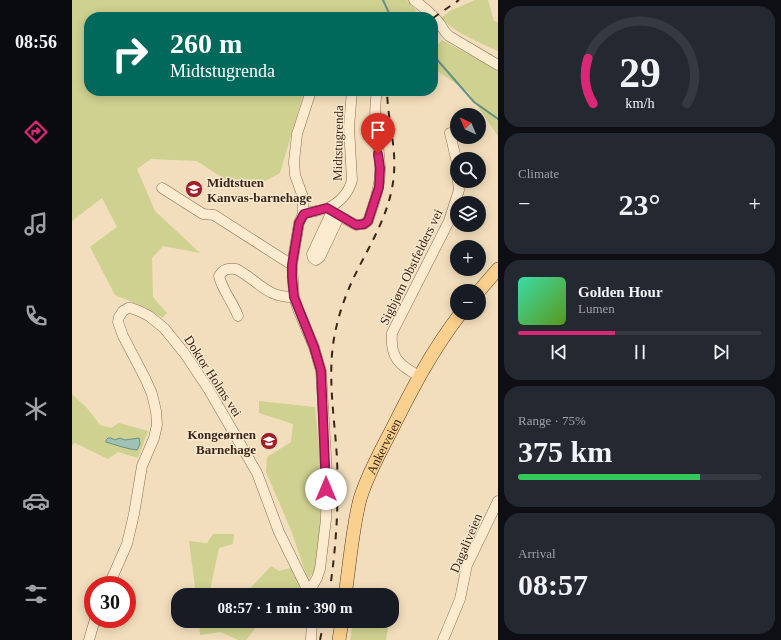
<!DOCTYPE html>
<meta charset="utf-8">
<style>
:root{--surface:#171b24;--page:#242831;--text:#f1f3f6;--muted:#9ea1a6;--line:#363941;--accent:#db2777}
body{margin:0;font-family:Georgia,serif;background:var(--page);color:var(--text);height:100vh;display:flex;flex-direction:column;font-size:15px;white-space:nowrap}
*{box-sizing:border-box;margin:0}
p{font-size:13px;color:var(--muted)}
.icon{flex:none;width:22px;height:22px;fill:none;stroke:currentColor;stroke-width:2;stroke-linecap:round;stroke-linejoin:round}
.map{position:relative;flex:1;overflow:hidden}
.side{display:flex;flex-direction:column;gap:6px;padding:6px;background:#0d0f14;width:283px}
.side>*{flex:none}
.guide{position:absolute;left:12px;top:12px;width:354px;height:84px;border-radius:16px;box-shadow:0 2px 10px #0003;background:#00695c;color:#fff;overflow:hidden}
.needle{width:26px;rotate:316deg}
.tools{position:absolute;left:378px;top:108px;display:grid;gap:8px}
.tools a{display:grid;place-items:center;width:36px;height:36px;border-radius:50%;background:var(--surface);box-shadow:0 2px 10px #0003;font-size:20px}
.speed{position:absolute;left:12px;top:576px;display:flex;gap:8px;font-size:20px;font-weight:700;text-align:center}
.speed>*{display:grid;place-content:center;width:52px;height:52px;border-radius:50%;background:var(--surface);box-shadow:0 2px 10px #0003;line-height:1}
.speed .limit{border:6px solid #d22;background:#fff;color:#111}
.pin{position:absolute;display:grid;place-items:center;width:34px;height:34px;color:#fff;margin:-41px -17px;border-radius:50% 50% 50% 0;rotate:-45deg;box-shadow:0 0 4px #0007}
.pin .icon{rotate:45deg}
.me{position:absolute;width:44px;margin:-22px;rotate:0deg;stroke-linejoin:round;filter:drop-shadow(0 0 3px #0008)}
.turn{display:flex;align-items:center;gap:14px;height:84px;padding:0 20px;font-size:18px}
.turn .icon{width:52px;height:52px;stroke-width:2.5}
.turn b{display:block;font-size:28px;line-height:34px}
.big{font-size:30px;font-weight:700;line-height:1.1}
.side .widget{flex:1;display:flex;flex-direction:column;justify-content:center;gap:6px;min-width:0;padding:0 14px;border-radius:16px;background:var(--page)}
.side .dial{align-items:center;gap:0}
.dial svg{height:104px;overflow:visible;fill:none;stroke:var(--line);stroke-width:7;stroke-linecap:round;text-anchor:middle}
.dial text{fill:var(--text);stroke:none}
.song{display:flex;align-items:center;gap:12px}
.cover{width:48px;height:48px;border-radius:6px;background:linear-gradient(135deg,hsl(160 70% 55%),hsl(90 70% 35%))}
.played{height:4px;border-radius:2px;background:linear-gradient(90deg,var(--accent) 40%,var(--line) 40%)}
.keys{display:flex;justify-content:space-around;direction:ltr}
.heat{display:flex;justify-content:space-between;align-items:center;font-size:22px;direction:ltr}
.charge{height:6px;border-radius:3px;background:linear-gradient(90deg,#34c759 75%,var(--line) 0)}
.trip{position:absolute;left:99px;top:588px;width:228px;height:40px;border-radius:16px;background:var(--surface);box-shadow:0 2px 10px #0003;font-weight:700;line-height:40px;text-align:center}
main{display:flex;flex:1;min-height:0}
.dock{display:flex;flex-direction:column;width:72px;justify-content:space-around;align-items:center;background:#090b0e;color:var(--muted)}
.dock .icon{width:28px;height:28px}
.dock .on{color:var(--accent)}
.dock b{font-size:18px;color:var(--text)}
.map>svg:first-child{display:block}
</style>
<main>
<nav class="dock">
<b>08:56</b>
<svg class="icon on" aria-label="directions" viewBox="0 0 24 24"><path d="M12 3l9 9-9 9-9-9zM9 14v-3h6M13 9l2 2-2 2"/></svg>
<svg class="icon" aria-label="music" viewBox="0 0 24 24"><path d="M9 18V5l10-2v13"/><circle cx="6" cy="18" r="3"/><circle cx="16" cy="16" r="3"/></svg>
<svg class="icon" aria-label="phone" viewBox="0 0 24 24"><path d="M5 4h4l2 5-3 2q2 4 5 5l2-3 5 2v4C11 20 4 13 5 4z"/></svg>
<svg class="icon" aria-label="climate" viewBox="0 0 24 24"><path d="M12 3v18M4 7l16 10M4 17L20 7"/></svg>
<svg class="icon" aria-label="car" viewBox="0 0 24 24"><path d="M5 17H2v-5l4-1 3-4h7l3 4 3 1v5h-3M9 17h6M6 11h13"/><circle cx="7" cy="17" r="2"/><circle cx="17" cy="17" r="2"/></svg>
<svg class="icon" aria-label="filters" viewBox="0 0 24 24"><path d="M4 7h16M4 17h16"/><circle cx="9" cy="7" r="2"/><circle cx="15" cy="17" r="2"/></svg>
</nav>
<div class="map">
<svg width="426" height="640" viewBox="0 0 426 640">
<rect width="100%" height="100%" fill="#f2debc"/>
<path fill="#ced18f" d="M0 0H335L344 10 341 17H17V91H232L208 173 184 186 175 188 160 184 125 161 79 159 65 169 83 211 128 253 91 246 80 258 81 297 95 313 90 318 73 307 43 295 18 247 45 227 30 198 0 221Z
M403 0H416L422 21 426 22V51C408 43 382 32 369 18L378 11Z
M370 40 426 70V136L396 92 361 68V50Z
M0 394 15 408 28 425 39 428 47 423 76 431 66 458 46 452 36 459 3 443 0 445Z
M187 401 243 407 248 457 249 505 247 545 243 570 236 580 219 530 194 472 195 457 219 442 221 424 187 413Z
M141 534H162L161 544 147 548 137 595H124L117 541 135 543Z
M199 566 207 571 222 567 229 592 213 588 208 595H172Z
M127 621H189L174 640H166L149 632 128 635Z
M285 621H309L316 627 314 640H278L281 623Z"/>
<path fill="#a0c2b6" stroke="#679183" d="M36 438H39L43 440 48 438 53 440 67 438 68 444 65 450C55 449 44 445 34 442V440Z"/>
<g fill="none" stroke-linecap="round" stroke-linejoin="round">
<path stroke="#679183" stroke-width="2" d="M311 0 319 17
M361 55 402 102 426 119"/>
<defs>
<path id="minor" d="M342 0C351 7 361 14 368 24 371 28 372 32 377 36L426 65
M378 133 385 163
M90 188 131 214 142 215 220 265
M255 209 284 225 292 224 296 221C302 203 309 186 308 167 307 142 300 117 305 91
M260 211 240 254 241 258 244 260 248 257 266 219
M231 214C238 212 251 210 256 208 267 203 277 193 280 180L277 127 280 91
M166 316C161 302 150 290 147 276 151 269 156 268 164 269 186 280 194 298 222 297
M347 376C327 365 318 358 320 333L377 221 387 190 386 181
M37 585 55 544 62 514 70 466 82 438 85 425 84 411 80 394 73 378 51 336 46 322 47 317 51 311 56 308H59L67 311 77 316 92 328 113 354 137 390 185 473 207 532 238 595
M237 592 245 578 248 569 254 519 255 474 249 371 242 347 226 309 222 297 220 265 227 223 231 214V197L223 175 222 162 225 134 239 91
M17 640 23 619
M239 640 240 621
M371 640 388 599 395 565 426 501"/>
<g id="major">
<path d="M407 291 426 269"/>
<path id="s1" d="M273 595C278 563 280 530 288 499 295 476 307 454 318 433 339 391 360 350 389 313"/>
<path d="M267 640 270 621"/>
</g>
</defs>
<use href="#minor" stroke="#8b6d54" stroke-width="11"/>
<use href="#major" stroke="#583b29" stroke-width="14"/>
<use href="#minor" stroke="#fcebcf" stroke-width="10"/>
<use href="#major" stroke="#fad08e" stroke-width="13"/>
<path stroke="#38261a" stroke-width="2" stroke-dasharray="7 7" stroke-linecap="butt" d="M361 18 387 0
M257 595C264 550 267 505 265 459 263 421 256 383 261 345 265 316 275 290 288 265 300 242 313 219 319 193 328 154 316 128 315 91
M248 640 252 621"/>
</g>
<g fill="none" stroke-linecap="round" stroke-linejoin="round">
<defs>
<path id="route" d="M254 489 249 371 242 347 222 297 220 276V265L227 223 232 214 255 208 284 225 292 224 296 221 307 187 308 168 306 154"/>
</defs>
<use href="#route" stroke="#8e194d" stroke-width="10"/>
<use href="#route" stroke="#db2777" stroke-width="7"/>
</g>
<defs>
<symbol id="school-disc" viewBox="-11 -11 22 22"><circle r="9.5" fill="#a01e28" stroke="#f9e8cc"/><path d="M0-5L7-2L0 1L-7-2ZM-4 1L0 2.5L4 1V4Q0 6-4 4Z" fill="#fff"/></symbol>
</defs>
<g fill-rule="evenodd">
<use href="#school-disc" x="112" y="179" width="20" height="20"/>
<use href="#school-disc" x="187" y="431" width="20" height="20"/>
</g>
<g text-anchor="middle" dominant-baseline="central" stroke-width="3" stroke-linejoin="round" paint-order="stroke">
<g font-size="13" fill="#38261a" stroke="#f9e8cc">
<text transform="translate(266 143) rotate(-89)">Midtstugrenda</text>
<text transform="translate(339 267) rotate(-64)">Sigbjørn Obstfelders vei</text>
<text transform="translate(141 376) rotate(57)">Doktor Holms vei</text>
<text stroke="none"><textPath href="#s1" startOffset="155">Ankerveien</textPath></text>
<text transform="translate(394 543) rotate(-67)">Dagaliveien</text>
</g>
<g font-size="13" font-weight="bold" fill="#38261a" stroke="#f9e8cc" text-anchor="start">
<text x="135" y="182">Midtstuen<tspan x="135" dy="15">Kanvas-barnehage</tspan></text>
<text x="184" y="434" text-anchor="end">Kongeørnen<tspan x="184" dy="15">Barnehage</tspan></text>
</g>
</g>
</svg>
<div class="tools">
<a><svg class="needle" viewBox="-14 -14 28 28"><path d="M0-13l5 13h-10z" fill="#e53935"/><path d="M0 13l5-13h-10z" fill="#9ea1a6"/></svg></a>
<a><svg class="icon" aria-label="search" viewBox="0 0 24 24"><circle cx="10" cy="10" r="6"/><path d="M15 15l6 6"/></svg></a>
<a><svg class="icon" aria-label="layers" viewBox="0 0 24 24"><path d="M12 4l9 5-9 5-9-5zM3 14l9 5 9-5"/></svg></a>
<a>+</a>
<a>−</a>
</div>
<div class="speed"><div class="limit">30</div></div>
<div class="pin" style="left:306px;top:154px;background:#d93025"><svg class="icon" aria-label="arrive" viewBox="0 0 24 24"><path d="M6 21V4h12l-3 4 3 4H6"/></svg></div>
<svg class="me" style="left:254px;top:489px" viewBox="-20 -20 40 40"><circle r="19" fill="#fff"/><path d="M0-13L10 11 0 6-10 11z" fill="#db2777"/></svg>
<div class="trip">08:57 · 1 min · 390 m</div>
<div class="guide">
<div class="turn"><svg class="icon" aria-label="right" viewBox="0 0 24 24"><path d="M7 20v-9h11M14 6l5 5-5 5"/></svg><div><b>260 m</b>Midtstugrenda</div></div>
</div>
</div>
<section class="side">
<div class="widget dial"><svg viewBox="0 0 100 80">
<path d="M14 69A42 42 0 1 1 86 69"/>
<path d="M14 69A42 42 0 0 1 10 34" stroke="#db2777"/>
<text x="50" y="56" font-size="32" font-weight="700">29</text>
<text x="50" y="72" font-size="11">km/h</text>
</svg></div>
<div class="widget"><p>Climate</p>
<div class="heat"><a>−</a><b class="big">23°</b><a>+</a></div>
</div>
<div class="widget">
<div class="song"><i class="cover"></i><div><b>Golden Hour</b><p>Lumen</p></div></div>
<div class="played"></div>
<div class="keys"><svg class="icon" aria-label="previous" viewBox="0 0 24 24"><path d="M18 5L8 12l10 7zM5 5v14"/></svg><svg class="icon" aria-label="pause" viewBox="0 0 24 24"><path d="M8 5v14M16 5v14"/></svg><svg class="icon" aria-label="next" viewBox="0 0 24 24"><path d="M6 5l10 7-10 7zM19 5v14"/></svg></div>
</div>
<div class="widget"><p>Range · 75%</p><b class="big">375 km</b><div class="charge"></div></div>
<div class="widget"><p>Arrival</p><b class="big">08:57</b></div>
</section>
</main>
